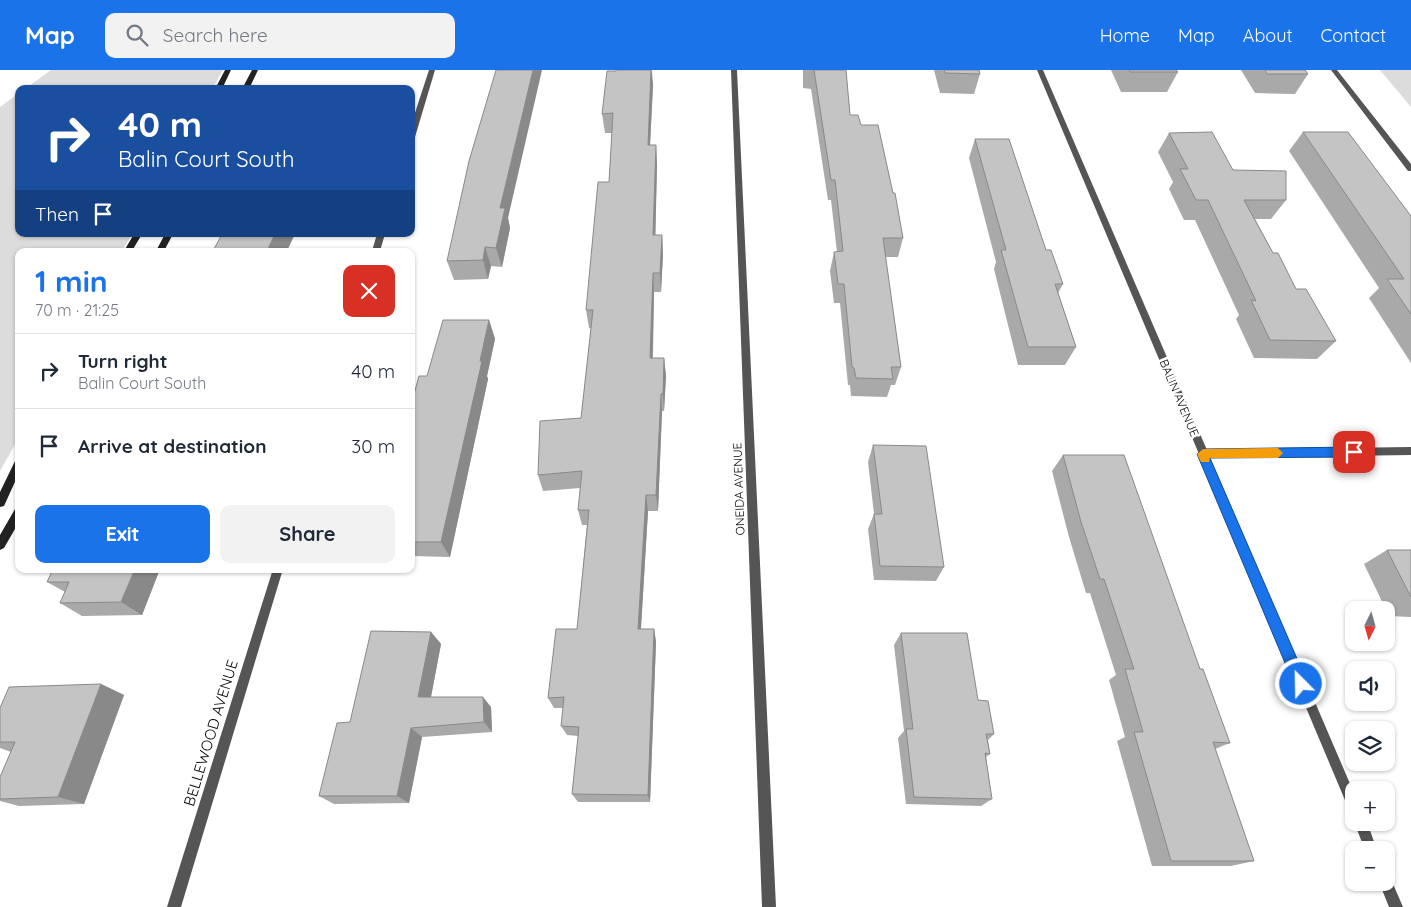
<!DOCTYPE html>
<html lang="en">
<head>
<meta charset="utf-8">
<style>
  :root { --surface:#fff; --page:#f2f2f3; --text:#1f2937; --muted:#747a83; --line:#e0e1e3; --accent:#1a73e8 }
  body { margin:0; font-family:Quicksand,sans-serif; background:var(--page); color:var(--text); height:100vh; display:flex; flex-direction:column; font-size:19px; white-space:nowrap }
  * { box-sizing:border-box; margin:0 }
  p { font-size:16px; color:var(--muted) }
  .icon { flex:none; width:28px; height:28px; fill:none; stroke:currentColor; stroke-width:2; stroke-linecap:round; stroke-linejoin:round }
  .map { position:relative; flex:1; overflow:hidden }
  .details { position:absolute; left:15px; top:178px; width:400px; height:325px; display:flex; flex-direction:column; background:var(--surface); border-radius:10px; box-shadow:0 1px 4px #0004 }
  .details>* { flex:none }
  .hud { position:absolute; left:15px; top:15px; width:400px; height:152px; border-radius:10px; box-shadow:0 1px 4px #0004; background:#1a4fa0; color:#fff; overflow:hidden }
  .needle { width:32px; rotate:185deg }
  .fabs { position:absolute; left:1345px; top:531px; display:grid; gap:10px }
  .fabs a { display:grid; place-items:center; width:50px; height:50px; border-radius:10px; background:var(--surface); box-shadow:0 1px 4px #0004; font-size:25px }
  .pin { position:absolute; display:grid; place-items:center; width:42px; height:42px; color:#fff; margin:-21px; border-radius:10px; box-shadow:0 2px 8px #0006 }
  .me { position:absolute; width:55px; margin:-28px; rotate:337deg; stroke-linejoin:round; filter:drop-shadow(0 0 4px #0008) }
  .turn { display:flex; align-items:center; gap:18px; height:105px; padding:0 20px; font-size:22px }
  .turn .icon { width:65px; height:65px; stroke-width:2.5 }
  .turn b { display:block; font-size:35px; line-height:42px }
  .then { display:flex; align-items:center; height:48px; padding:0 20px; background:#0003; gap:10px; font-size:19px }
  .round { display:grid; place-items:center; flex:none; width:52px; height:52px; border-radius:10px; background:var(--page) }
  .overview { display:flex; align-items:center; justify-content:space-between; height:85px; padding:0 20px }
  h1 { font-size:30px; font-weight:800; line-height:38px; color:var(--accent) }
  .action { display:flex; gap:10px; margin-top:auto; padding:10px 20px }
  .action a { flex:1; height:58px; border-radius:10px; background:var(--accent); color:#fff; font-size:20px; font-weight:800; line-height:58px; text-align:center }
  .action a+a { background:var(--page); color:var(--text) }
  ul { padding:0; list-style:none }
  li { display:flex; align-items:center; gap:15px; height:75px; padding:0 20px; border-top:1px solid var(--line) }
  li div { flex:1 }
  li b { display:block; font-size:19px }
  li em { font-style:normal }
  header { display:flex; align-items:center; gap:30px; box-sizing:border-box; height:70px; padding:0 25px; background:var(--accent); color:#fff }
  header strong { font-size:24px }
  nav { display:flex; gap:28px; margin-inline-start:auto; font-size:18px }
  .search { width:350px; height:45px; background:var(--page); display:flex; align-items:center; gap:12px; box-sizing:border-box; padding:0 18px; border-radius:10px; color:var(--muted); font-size:19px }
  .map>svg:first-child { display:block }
  .green { fill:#dcdcdc }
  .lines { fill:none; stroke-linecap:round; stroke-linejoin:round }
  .street { fill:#555; fill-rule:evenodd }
  .secondary { fill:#222; fill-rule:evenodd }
  .wall { fill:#a9a9a9 }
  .shaded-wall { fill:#898989 }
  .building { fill:#c4c4c4; stroke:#898989 }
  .route { fill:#1a73e8; stroke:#114b97 }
  .slow { fill:#f59e0b }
  .labels { text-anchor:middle; stroke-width:5; stroke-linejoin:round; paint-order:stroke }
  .street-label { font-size:12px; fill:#000; stroke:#fff }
  .near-street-label { font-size:15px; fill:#000; stroke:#fff }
</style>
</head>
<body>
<header>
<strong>Map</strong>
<div class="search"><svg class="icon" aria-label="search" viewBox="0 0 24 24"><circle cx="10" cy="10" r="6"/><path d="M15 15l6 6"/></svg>Search here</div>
<nav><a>Home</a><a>Map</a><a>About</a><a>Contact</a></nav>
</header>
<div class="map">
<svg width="1411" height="837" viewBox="0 0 1411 837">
  <rect width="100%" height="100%" fill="#fff"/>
  <!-- green -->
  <path class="green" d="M51 0H223L212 19H25Z
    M1380 0H1411V37Z
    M19 23V164H132L122 181H19V367L0 401V37Z"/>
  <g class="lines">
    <!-- street -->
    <path class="street" d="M429 0H435L415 67 411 69V55Z
      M731 0H737L776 837H762Z
      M1037 0H1043L1207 380 1411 377V385L1210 388 1354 723V744L1350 742Z
      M1331 0H1337L1411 94V101H1408Z
      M377 164H385L380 181H372Z
      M273 499H283L181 837H167Z
      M1354 752H1367L1377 780H1365Z
      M1386 806 1390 807 1403 837H1389L1379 812H1386Z"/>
    <!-- secondary -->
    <path class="secondary" d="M225 0H231L222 19H215Z
      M252 0H258L249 19H242Z
      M134 164H142L132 181H124Z
      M165 164H173L164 181H156Z
      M19 388V403L4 436 0 437V422L16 389Z
      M19 438V452L4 478 0 480V465L15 439Z"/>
  </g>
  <!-- wall -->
  <path class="wall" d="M652 0 653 15 650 75H656L657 95 655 165H662L663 184 661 222H654L653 288H664L666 306 664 341H662L658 441H648L641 559H654L656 572 650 732H578L572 724 578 666 567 665 561 656 563 638H554L548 628 577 559 587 455H582L578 440 580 418 543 421 538 405 581 348 591 258H589L586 240 609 112 612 63H605L602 44Z
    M803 0H846L850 45 861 55 903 168 898 187H885L901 297 895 315H891L887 327 851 326 850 315H848L840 233H834L830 201 834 182H837L831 130H828L811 19 803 18Z
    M934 0H979L980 4 974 24 940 23Z
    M1111 0H1176L1178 2 1167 22H1121Z
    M1241 0H1305L1308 4 1295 24 1255 23Z
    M1303 62 1411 146V293L1369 228 1379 218 1289 81Z
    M1169 63 1286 130 1271 149H1255L1273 183 1296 219 1336 271 1317 289 1254 288 1236 249 1239 245 1195 150H1184L1169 119 1173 112 1158 82Z
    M975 69 1046 180 1063 214 1058 223 1076 277 1065 295H1018L994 199 996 192 969 88Z
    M508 148 510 158 502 197 491 196 488 209 454 210 447 191Z
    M489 250 495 269 487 306 488 309 450 487 411 486V335L427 306Z
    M873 375 944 497 936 511 874 510 868 459 874 444 868 392Z
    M1063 385 1200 599 1230 673 1215 679 1254 791 1231 796H1152L1117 671 1125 667 1109 610 1116 605 1090 523H1086L1069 467 1052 401Z
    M1387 480H1411V547L1389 546 1364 494Z
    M160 499 142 545 82 546 60 533 65 522 47 512Z
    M431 562 441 574 431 627 491 637 492 662 422 667 409 733 334 734 319 726 350 652Z
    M901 563 978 630 994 664 988 670 990 684 986 687 992 729 981 736 906 734 898 668 904 661 894 575Z
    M101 614 124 625 84 734 19 736 0 731V707L11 682 0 678V638Z"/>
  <!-- shaded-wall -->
  <path class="shaded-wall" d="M533 0H542L508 148 510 158 502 197 496 178 500 138Z
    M651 0 653 15 649 95 648 75Z
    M656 75 657 95 655 184 653 165Z
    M275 164H295L287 181H267Z
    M662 165 663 184 661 222 660 203Z
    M485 177 491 196 488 209 483 190Z
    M653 203 654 222 652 306 650 288Z
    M489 250 495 269 487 306 488 309 450 487 441 472Z
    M664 288 666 306 664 341 663 324Z
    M661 324 662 341 658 441 656 425Z
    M646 425 648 441 640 572 638 559Z
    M135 499H160L142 545 121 532Z
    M654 559 656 572 650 732 648 725Z
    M431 562 441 574 429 637 418 627Z
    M101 614 124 625 84 734 58 727Z
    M483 627 491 637 492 662 484 652Z
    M411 658 422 667 409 733 397 726Z"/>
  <!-- building -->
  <path class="building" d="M496 0H533L500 138H505L496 178 485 177 483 190 447 191 469 91Z
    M616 0H651L648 75H656L653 165H662L660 203H653L650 288H664L663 324H661L656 425H646L638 559H654L648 725 572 724 579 657 561 656 564 627 548 628 556 559H577L589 440H578L582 401 538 405 540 351 581 348 593 240H586L598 112H609L613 43 602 44 607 1H616Z
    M814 0H846L850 45H858L861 55H878L893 123H895L903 168H883L901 297H891L893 309 856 308 854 298 852 297 844 214H838L834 182 843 181 835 110H831Z
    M944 0H979L980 4 945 3Z
    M1129 0H1176L1178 2H1130Z
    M1265 0H1305L1308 4H1267Z
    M1212 62 1233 100 1286 101V130H1244L1273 183H1278L1296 219H1306L1336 271 1270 270 1251 230 1256 231 1208 130H1196L1180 99H1188L1169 63Z
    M1303 62H1348L1411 146V244L1387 209H1404Z
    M975 69H1009L1046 180H1051L1063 214H1055L1076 277H1028L1001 180H1006Z
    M222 164H275L267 181H213Z
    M443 250H489L480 291H482L441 472H411V358L414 350 411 349V335L419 306H427Z
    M873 375 926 376 944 497 880 496 874 444H882Z
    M1063 385H1124L1200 599H1203L1230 673 1213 672 1254 791H1171L1134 662H1143L1125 599H1134L1104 509H1100L1081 452Z
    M1387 480H1411V527Z
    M53 499H135L121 532 60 533 69 512H47Z
    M371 561 431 562 418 627H483L484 652 411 658 397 726H319L337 653 350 652Z
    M901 563H967L978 630 988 631 994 664H986L990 684 985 683 992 729 914 727 906 659H913Z
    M101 614 58 727 0 729V707L15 672H0V638L9 617Z"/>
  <!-- route -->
  <path class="route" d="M1354 377 1360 382 1354 387 1210 388 1308 614 1306 619 1301 621 1296 619 1197 384 1203 379Z"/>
  <!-- slow -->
  <path class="slow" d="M1278 378 1283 383 1278 388H1210L1209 392H1201L1197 384 1203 379Z"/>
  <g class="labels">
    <!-- street labels -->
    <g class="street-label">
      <text transform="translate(1179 328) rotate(67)" y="4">BALIN AVENUE</text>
      <text transform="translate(739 419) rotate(-92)" y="4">ONEIDA AVENUE</text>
    </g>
    <!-- near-street labels -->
    <g class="near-street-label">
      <text transform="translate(211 663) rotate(-73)" y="5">BELLEWOOD AVENUE</text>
    </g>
  </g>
</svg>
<div class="fabs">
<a><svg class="needle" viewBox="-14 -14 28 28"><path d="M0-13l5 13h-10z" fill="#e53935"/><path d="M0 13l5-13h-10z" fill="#747a83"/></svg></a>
<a><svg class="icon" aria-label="sound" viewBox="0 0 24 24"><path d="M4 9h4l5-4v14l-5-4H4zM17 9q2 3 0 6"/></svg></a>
<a><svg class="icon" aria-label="layers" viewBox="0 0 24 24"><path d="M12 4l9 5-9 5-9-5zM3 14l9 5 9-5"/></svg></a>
<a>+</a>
<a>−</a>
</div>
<div class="pin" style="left:1354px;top:382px;background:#d93025"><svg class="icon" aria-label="arrive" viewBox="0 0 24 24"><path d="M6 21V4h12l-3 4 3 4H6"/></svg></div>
<svg class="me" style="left:1301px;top:614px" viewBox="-20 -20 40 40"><circle r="17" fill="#1a73e8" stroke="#fff" stroke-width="3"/><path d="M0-11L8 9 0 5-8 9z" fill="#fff"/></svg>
<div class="hud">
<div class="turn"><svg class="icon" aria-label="right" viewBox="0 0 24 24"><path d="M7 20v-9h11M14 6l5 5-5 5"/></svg><div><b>40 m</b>Balin Court South</div></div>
<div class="then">Then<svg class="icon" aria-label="arrive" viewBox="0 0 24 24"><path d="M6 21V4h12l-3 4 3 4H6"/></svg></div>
</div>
<section class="details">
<div class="overview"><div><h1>1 min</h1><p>70 m · 21:25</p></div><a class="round" style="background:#d93025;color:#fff"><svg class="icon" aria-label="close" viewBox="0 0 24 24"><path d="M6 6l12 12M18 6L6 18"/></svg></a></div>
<ul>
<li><svg class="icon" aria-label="right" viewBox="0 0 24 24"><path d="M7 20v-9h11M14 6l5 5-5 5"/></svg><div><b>Turn right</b><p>Balin Court South</p></div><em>40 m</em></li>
<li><svg class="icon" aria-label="arrive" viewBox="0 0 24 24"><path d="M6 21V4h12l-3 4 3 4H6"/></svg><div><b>Arrive at destination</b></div><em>30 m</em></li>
</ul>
<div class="action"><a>Exit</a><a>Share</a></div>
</section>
</div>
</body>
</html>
